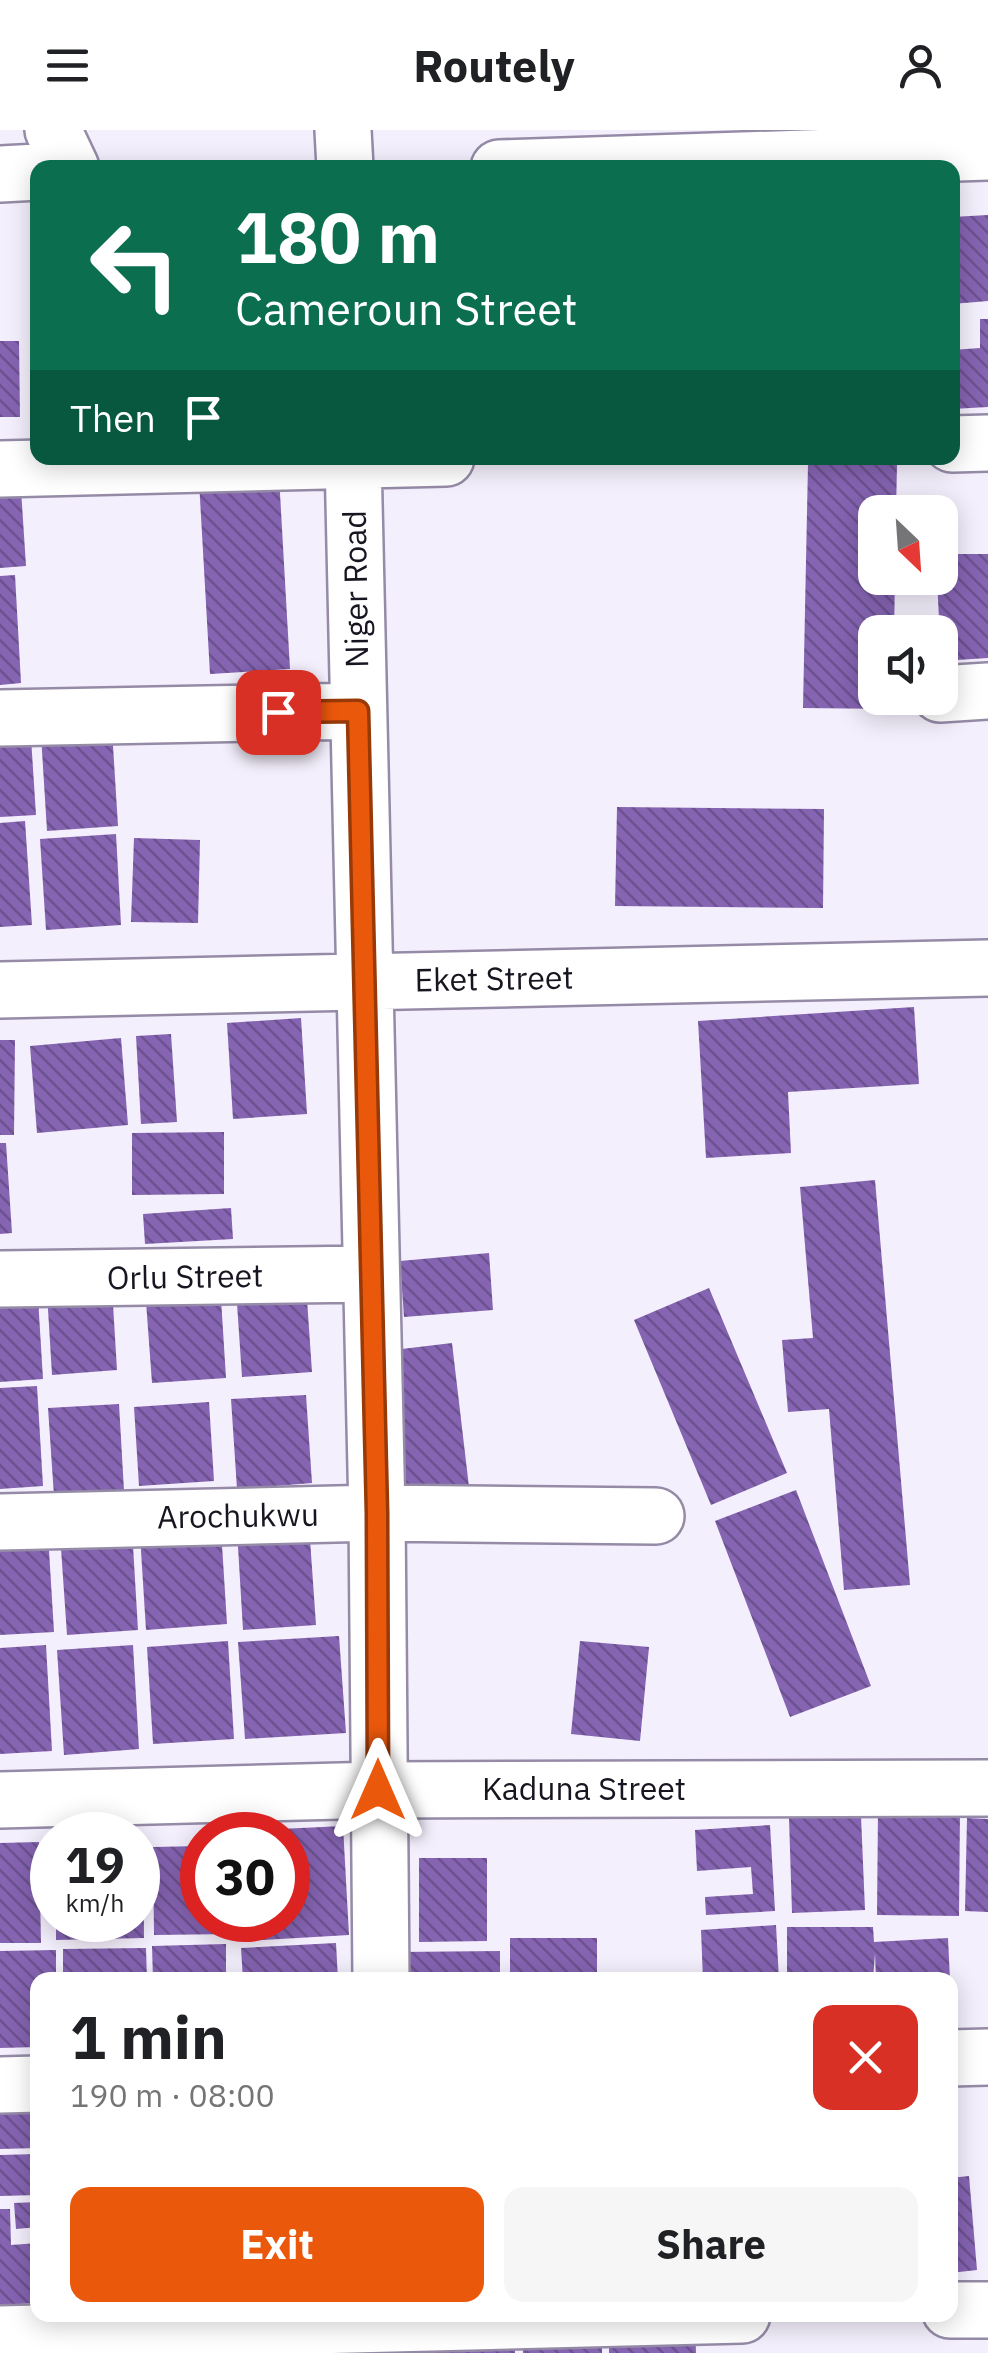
<!DOCTYPE html>
<html lang="en">
<head>
<meta charset="utf-8">
<style>
  :root { --surface:#fff; --page:#f6f6f6; --text:#202124; --muted:#757577; --accent:#ea580c }
  body { margin:0; font-family:"IBM Plex Sans",sans-serif; background:var(--page); color:var(--text); height:100vh; display:flex; flex-direction:column; font-size:38px; white-space:nowrap }
  * { box-sizing:border-box; margin:0 }
  p { font-size:32px; color:var(--muted) }
  .icon { flex:none; width:55px; height:55px; fill:none; stroke:currentColor; stroke-width:2; stroke-linecap:round; stroke-linejoin:round }
  .map { position:relative; flex:1; overflow:hidden }
  .side { position:absolute; left:30px; top:1842px; width:928px; height:350px; display:flex; flex-direction:column; background:var(--surface); border-radius:20px; box-shadow:0 5px 25px #0003 }
  .side>* { flex:none }
  .hud { position:absolute; left:30px; top:30px; width:930px; height:305px; border-radius:20px; box-shadow:0 5px 25px #0003; background:#0b6e4f; color:#fff; overflow:hidden }
  .needle { width:65px; rotate:155deg }
  .tools { position:absolute; left:858px; top:365px; display:grid; gap:20px }
  .tools a { display:grid; place-items:center; width:100px; height:100px; border-radius:20px; background:var(--surface); box-shadow:0 5px 25px #0003; font-size:50px }
  .speed { position:absolute; left:30px; top:1682px; display:flex; gap:20px; font-size:50px; font-weight:700; text-align:center }
  .speed>* { display:grid; place-content:center; width:130px; height:130px; border-radius:50%; background:var(--surface); box-shadow:0 5px 25px #0003; line-height:1 }
  .speed small { font-size:25px; font-weight:400 }
  .speed .limit { border:15px solid #d22; background:#fff; color:#111 }
  .pin { position:absolute; display:grid; place-items:center; width:85px; height:85px; color:#fff; margin:-42px; border-radius:20px; box-shadow:0 5px 15px #0006 }
  .me { position:absolute; width:110px; margin:-55px; rotate:0deg; stroke-linejoin:round; filter:drop-shadow(0 0 8px #0008) }
  .turn { display:flex; align-items:center; gap:35px; height:210px; padding:0 40px; font-size:45px }
  .turn .icon { width:130px; height:130px; stroke-width:2.5 }
  .turn b { display:block; font-size:70px; line-height:85px }
  .then { display:flex; align-items:center; height:95px; padding:0 40px; background:#0003; gap:20px; font-size:38px }
  .round { display:grid; place-items:center; flex:none; width:105px; height:105px; border-radius:20px; background:var(--page) }
  .headline { display:flex; align-items:center; justify-content:space-between; height:170px; padding:0 40px }
  h1 { font-size:60px; font-weight:700; line-height:75px }
  .action { display:flex; gap:20px; margin-top:auto; padding:20px 40px }
  .action a { flex:1; height:115px; border-radius:20px; background:var(--accent); color:#fff; font-size:40px; font-weight:700; line-height:115px; text-align:center }
  .action a+a { background:var(--page); color:var(--text) }
  header { display:flex; justify-content:space-between; align-items:center; height:130px; padding:0 40px; background:var(--surface); font-size:45px; font-weight:700 }
  .map>svg:first-child { display:block }
  .building { fill:url(#building-back-hatch) }
  .lines { fill:none; stroke-linecap:round; stroke-linejoin:round }
  .minor-casing { stroke:#958ba7; stroke-width:60 }
  .minor { stroke:#fff; stroke-width:55 }
  .route-casing { stroke:#983908; stroke-width:25 }
  .route { stroke:#ea580c; stroke-width:18 }
  .labels { text-anchor:middle; stroke-width:8; stroke-linejoin:round; paint-order:stroke }
  .street-label { font-size:32px; fill:#191520; stroke:#fff }
</style>
</head>
<body>
<header><svg class="icon" aria-label="menu" viewBox="0 0 24 24"><path d="M4 6h16M4 12h16M4 18h16"/></svg>Routely<svg class="icon" aria-label="person" viewBox="0 0 24 24"><circle cx="12" cy="8" r="4"/><path d="M4 21q1-7 8-7t8 7"/></svg></header>
<div class="map">
<svg width="988" height="2223" viewBox="0 0 988 2223">
  <defs>
    <pattern id="building-back-hatch" width="6" height="6" patternUnits="userSpaceOnUse" patternTransform="scale(2.5)"><rect width="6" height="6" fill="#8564b2"/><path d="M-1 5l2 2M0 0l6 6M5-1l2 2" fill="none" stroke="#6c5190"/></pattern>
  </defs>
  <rect width="100%" height="100%" fill="#f4effc"/>
  <!-- building -->
  <path class="building" d="M988 85V171L952 174V87Z
    M980 189H988V277L952 279V220L980 218Z
    M0 211H19L20 287H0Z
    M808 334 897 335 896 382H875V448H895L894 502H875V568H893L892 579 803 578Z
    M20 344 26 436 0 438V345Z
    M279 346 290 539 210 544 199 351Z
    M940 424H988V528L941 531 937 448H940Z
    M15 445 21 553 0 555V446Z
    M112 600 118 696 47 701 41 605Z
    M31 608 36 685 0 687V610Z
    M617 677 824 679 823 778 615 776Z
    M25 691 32 795 0 797V693Z
    M116 704 121 795 46 800 40 709Z
    M134 708 200 710 198 793 131 792Z
    M914 877 919 954 788 962 791 1023 706 1028 698 891Z
    M301 888 307 984 233 989 227 893Z
    M171 904 177 992 141 994 136 906Z
    M121 908 128 995 37 1003 30 916Z
    M0 910H15L14 1005H0Z
    M224 1002V1064L132 1065V1003Z
    M0 1013H6L12 1103 0 1104Z
    M875 1050 910 1455 844 1460 829 1279 788 1282 782 1210 813 1208 800 1057Z
    M231 1078 233 1109 145 1114 143 1084Z
    M489 1123 493 1180 404 1187 400 1131Z
    M37 1152 43 1249 0 1252V1154Z
    M220 1153 226 1248 152 1253 145 1158Z
    M306 1155 312 1242 242 1247 236 1159Z
    M112 1158 117 1240 52 1245 47 1163Z
    M709 1158 787 1343 711 1375 634 1190Z
    M452 1213 469 1357 403 1366 385 1221Z
    M37 1256 43 1356 0 1359V1258Z
    M306 1265 312 1353 237 1359 231 1269Z
    M209 1272 214 1351 139 1356 134 1277Z
    M119 1274 124 1361 54 1366 48 1278Z
    M796 1360 871 1556 790 1587 715 1391Z
    M309 1395 316 1495 243 1500 237 1400Z
    M132 1399 138 1500 67 1505 60 1404Z
    M221 1399 227 1494 146 1500 140 1405Z
    M48 1404 54 1502 0 1505V1408Z
    M339 1506 346 1603 245 1609 238 1512Z
    M228 1511 234 1609 153 1614 147 1517Z
    M580 1511 649 1517 640 1611 571 1604Z
    M46 1515 52 1621 0 1624V1518Z
    M133 1515 139 1619 64 1625 57 1520Z
    M878 1680H960L959 1786 877 1785Z
    M861 1686 865 1780 792 1783 789 1688Z
    M967 1688 988 1689V1782L965 1781Z
    M770 1695 775 1781 706 1785 705 1767 753 1764 751 1737 697 1741 695 1700Z
    M343 1696 349 1805 245 1811 244 1790H288V1705H239V1701Z
    M39 1712 41 1813H0V1713Z
    M202 1716V1790H234V1804L154 1805 153 1717Z
    M138 1718H143L144 1808 56 1810V1790H138Z
    M419 1728H487V1811L419 1812Z
    M776 1795 779 1850H703L701 1800Z
    M787 1797H873L874 1812 948 1808 950 1850H876L875 1823 873 1850H787Z
    M510 1808H597V1850H510Z
    M336 1813 338 1850H243L241 1818Z
    M226 1814V1850H153L152 1816Z
    M146 1818 147 1850H63V1819Z
    M56 1820V1850H38V1917L0 1918V1821Z
    M500 1821V1850H397V1822Z
    M38 1969V2018L0 2019V1970Z
    M38 2024V2065L0 2066V2025Z
    M969 2046 977 2140 950 2143V2048Z
    M38 2072V2097L16 2099 14 2073Z
    M0 2079H10L11 2115 38 2113V2173L0 2175Z
    M695 2195 696 2223H609V2196Z
    M602 2204V2223H523L522 2206Z
    M515 2213V2223H431V2215Z"/>
  <g class="lines">
    <defs>
      <path id="minor" d="M53 0 71 38
        M343 0 345 38
        M499 38 988 22
        M0 44 38 42
        M952 314 988 313
        M353 328 377 1383 381 1850
        M0 339 446 328
        M940 564 988 561
        M0 588 358 581
        M0 860 988 838
        M0 1149 370 1144
        M0 1392 377 1383 656 1386
        M0 1670 378 1660 988 1658
        M950 1928 988 1927
        M0 1955 38 1954
        M950 2180H988
        M0 2204 742 2185"/>
    </defs>
    <!-- minor casing -->
    <use href="#minor" class="minor-casing"/>
    <!-- minor -->
    <use href="#minor" class="minor"/>
  </g>
  <g class="lines">
    <defs>
      <path id="route" d="M278 582 358 581 377 1383 378 1660"/>
    </defs>
    <!-- route casing -->
    <use href="#route" class="route-casing"/>
    <!-- route -->
    <use href="#route" class="route"/>
  </g>
  <g class="labels">
    <!-- street labels -->
    <g class="street-label">
      <text transform="translate(356 459) rotate(-91)" y="11">Niger Road</text>
      <text transform="translate(494 849) rotate(-1)" y="11">Eket Street</text>
      <text transform="translate(185 1147) rotate(-1)" y="11">Orlu Street</text>
      <text transform="translate(238 1386) rotate(-1)" y="11">Arochukwu</text>
      <text x="584" y="1670">Kaduna Street</text>
    </g>
  </g>
</svg>
<div class="tools">
<a><svg class="needle" viewBox="-14 -14 28 28"><path d="M0-13l5 13h-10z" fill="#e53935"/><path d="M0 13l5-13h-10z" fill="#757577"/></svg></a>
<a><svg class="icon" aria-label="sound" viewBox="0 0 24 24"><path d="M4 9h4l5-4v14l-5-4H4zM17 9q2 3 0 6"/></svg></a>
</div>
<div class="speed"><div>19<small>km/h</small></div><div class="limit">30</div></div>
<div class="pin" style="left:278px;top:582px;background:#d93025"><svg class="icon" aria-label="arrive" viewBox="0 0 24 24"><path d="M6 21V4h12l-3 4 3 4H6"/></svg></div>
<svg class="me" style="left:378px;top:1660px" viewBox="-20 -20 40 40"><path d="M0-17L14 15 0 8-14 15z" fill="#ea580c" stroke="#fff" stroke-width="4"/></svg>
<div class="hud">
<div class="turn"><svg class="icon" aria-label="left" viewBox="0 0 24 24"><path d="M17 20v-9H6M10 6l-5 5 5 5"/></svg><div><b>180 m</b>Cameroun Street</div></div>
<div class="then">Then<svg class="icon" aria-label="arrive" viewBox="0 0 24 24"><path d="M6 21V4h12l-3 4 3 4H6"/></svg></div>
</div>
<section class="side">
<div class="headline"><div><h1>1 min</h1><p>190 m · 08:00</p></div><a class="round" style="background:#d93025;color:#fff"><svg class="icon" aria-label="close" viewBox="0 0 24 24"><path d="M6 6l12 12M18 6L6 18"/></svg></a></div>
<div class="action"><a>Exit</a><a>Share</a></div>
</section>
</div>
</body>
</html>
